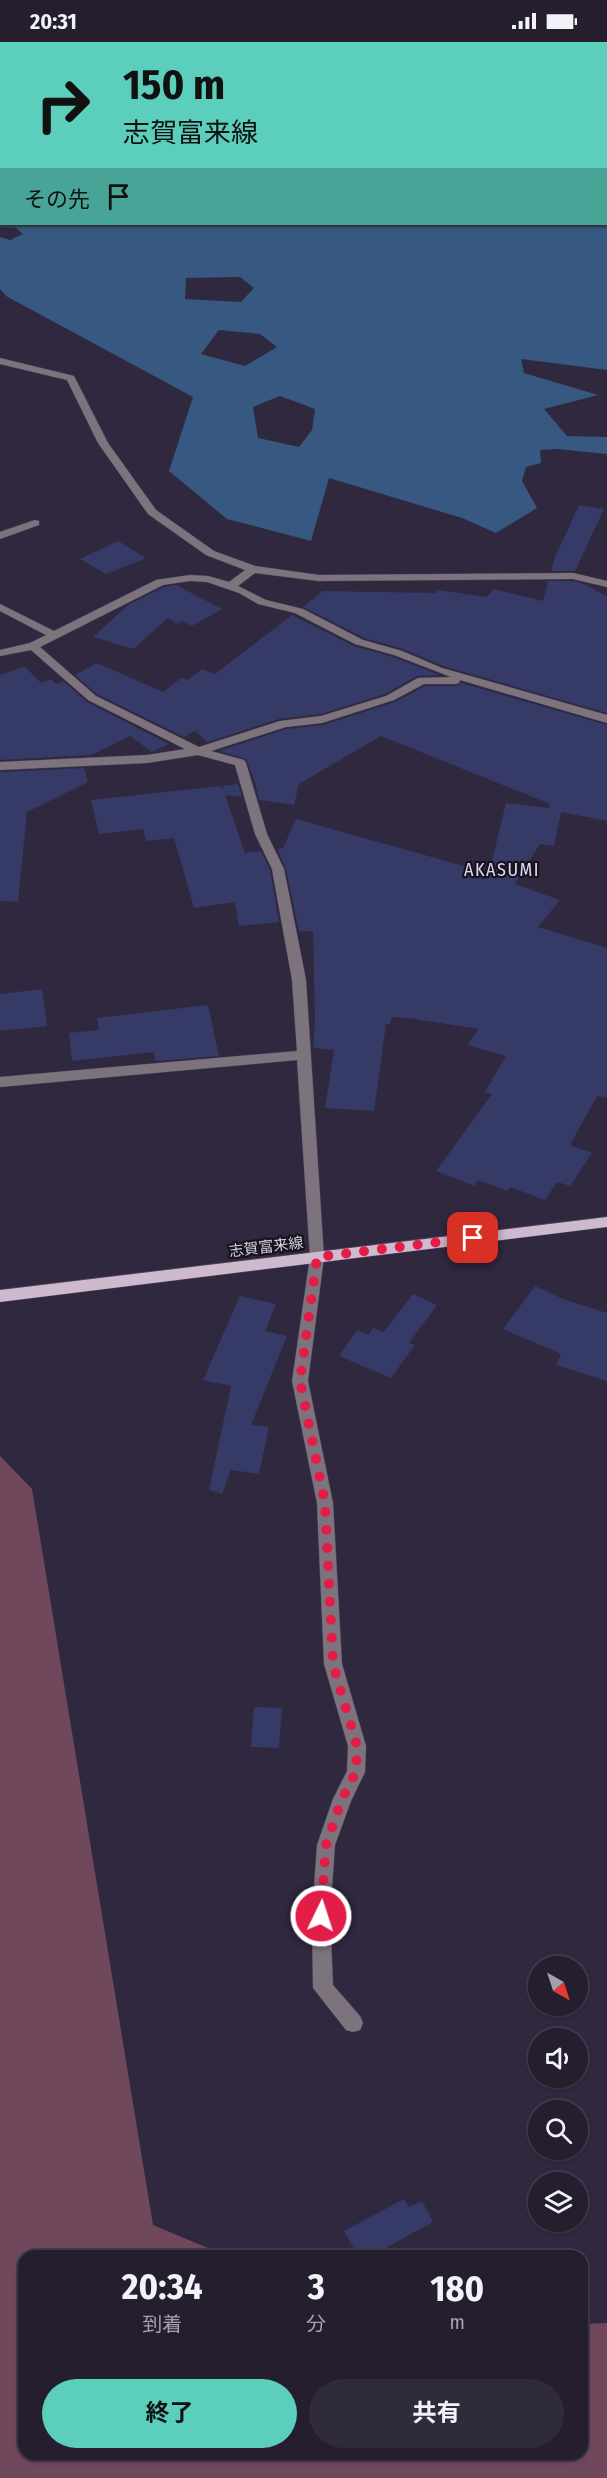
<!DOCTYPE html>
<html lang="ja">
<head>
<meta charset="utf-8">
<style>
  :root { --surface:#241e2f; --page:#302b3b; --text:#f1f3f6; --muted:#a3a2aa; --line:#413c4b; --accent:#5bcebc }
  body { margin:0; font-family:"Fira Sans Condensed","Noto Sans JP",sans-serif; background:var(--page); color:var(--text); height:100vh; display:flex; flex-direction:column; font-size:22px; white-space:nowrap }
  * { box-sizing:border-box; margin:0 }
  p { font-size:20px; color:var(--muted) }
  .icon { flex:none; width:33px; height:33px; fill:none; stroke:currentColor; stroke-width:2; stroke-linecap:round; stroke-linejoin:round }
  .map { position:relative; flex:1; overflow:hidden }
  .side { position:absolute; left:18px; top:2208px; width:570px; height:210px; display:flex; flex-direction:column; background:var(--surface); border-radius:18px; box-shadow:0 2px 4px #0004,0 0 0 2px var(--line) }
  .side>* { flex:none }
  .top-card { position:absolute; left:0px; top:0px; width:608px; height:183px; box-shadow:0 2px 4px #0004,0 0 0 2px var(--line); background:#5bcebc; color:#111; overflow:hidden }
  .needle { width:39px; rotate:141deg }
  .buttons { position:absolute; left:528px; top:1914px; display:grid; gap:12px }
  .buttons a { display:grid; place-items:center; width:60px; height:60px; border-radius:50%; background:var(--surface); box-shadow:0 2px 4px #0004,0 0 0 2px var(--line); font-size:30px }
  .pin { position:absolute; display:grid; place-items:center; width:51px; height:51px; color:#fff; margin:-26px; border-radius:12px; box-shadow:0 3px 9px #0006 }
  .me { position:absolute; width:66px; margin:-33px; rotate:4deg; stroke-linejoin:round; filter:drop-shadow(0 0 4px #0008) }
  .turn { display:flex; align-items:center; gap:21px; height:126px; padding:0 24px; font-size:27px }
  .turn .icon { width:78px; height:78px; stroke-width:2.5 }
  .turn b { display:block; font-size:42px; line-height:51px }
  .then { display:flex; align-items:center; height:57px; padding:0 24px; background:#0003; gap:12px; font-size:22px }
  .eta { display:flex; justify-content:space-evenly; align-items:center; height:102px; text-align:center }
  .eta b { font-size:36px; font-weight:700; line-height:42px }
  .button { display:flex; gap:12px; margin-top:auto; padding:12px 24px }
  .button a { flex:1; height:69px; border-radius:36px; background:var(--accent); color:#111; font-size:24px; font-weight:700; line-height:69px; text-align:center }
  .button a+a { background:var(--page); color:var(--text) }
  .status { display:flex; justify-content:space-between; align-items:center; height:42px; padding:0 30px; background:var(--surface); direction:ltr }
  .status svg { height:16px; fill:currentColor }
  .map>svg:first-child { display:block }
  .green { fill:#6f485b }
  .water { fill:#365881; fill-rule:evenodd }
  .building { fill:#353a67 }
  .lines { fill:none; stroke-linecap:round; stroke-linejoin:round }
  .minor-casing { stroke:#4b4359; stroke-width:1 }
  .major-casing { stroke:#4b4359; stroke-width:1 }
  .minor { fill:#7d737d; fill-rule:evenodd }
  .major { fill:#cebace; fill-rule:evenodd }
  .route { stroke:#e11d48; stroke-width:10; stroke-dasharray:0 18 }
  .labels { text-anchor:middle; stroke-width:4.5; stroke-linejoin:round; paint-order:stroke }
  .street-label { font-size:15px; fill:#d6d1e0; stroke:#17131d }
  .quarter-label { font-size:18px; letter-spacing:1.5px; fill:#e0d6f4; stroke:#17131d }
</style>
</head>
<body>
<div class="status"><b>20:31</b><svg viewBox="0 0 49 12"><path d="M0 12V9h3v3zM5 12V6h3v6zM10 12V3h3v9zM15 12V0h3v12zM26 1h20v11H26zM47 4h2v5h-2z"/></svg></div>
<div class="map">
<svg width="607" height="2436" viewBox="0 0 607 2436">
  <rect width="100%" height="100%" fill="#30283f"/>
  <!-- green -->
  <path class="green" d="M0 1414 32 1447 153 2183 227 2214H24V2412H582V2282L607 2281V2436H0Z"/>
  <!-- water -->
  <path class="water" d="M0 0H607V328L521 317 524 331 598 353 544 367 567 394 607 395V412L557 407 540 408 541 421 526 425 522 439 537 466 496 491 462 476 329 436 311 499 227 477 169 429 193 355 6 254 0 247V195L10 198 23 192 16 186 0 185ZM2 2H606V182H2ZM240 235 254 246 241 260 185 257 186 236ZM219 288 260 292 277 305 245 324 201 312ZM280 354 315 367 312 388 299 405 258 396 253 365Z"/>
  <!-- building -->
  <path class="building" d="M579 463 604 467 575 529H551L555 515Z
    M118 499 146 516 106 532 80 517Z
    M548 539H573L587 543 607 555V671L443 624 403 607 364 596 303 565 323 549 436 551 438 548 487 555 494 547 543 559Z
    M176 543 222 567 192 584 182 579 177 582 168 576 133 607 93 595 128 563 164 545Z
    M292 573 354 604 393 615 440 633 417 634 385 652 321 672 279 677 208 700 195 689 184 695 97 652 75 633 97 621 163 650 181 636 188 638 202 627 215 632Z
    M24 624 41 641 51 637 56 642 63 639 87 660 169 702 152 710 130 694 91 713 0 718V633Z
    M461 641 607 683V779L561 770 554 804 540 802 515 842 560 858 538 885 607 906V1056L597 1054 570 1103 592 1111 570 1144 557 1140 545 1158 510 1145 508 1149 478 1138 474 1144 436 1129 492 1052 485 1050 506 1014 468 1003 478 987 409 976 392 975 390 982H386L374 1069 325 1066 334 1008 313 1006 315 979 313 889H299L286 827 277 807 283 806 296 777 489 831 506 761 549 766 550 762 381 694 299 742 294 763 259 758 255 740 246 717 219 709 286 687 323 683 395 660 425 644H455Z
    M84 726 88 740 27 770 18 860 0 859V730Z
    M238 742 242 755 225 753 245 811 261 809 270 828 279 880 239 884 235 860 194 866 174 796 146 799 143 787 99 792 91 758 221 744 223 749V744Z
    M42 947 47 984 0 989V952Z
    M208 963 219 1014 155 1019 154 1010 72 1019 69 991 99 988 97 976Z
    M535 1244 563 1257 607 1271V1339L556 1323 561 1312 503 1287Z
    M413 1252 437 1263 409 1301 415 1303 391 1336 339 1314 357 1288 368 1293 373 1286 384 1290Z
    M240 1254 276 1262 265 1289 287 1294 251 1383 269 1385 259 1432 231 1428 222 1452 209 1448 231 1344 203 1338Z
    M254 1665 282 1666 279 1706 251 1705Z
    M404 2157 409 2165 422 2159 433 2180 371 2214H358L344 2189Z"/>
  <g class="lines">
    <defs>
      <path id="minor" d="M0 316 74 334 108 401 156 468 214 509 255 524 319 533 573 531 607 539V545L573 537 319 539 255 531 238 544 266 558 303 567 363 598 402 609 442 626 607 673V681L460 638 459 641 455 642H424L394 658 322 681 286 685 211 709 244 718 246 721 267 792 284 827 306 938 324 1215 308 1339 333 1461 342 1622 366 1704 365 1730 351 1759 335 1803 330 1873 333 1943 360 1974 363 1981 360 1988 353 1990 346 1988 313 1946 312 1873 317 1803 333 1757 347 1729 348 1704 324 1622 317 1461 292 1339 310 1215 297 1018 0 1045V1035L297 1009 292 938 272 827 255 792 235 723 198 713 147 721 0 728V720L147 713 185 707 88 658 31 608 0 614V608L30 601 46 593 0 569V562L54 589 156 538 190 533 208 534 229 540 245 528 206 513 148 472 98 401 67 338 0 322ZM190 539 207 540 239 551 258 562 295 571 355 602 394 613 451 635 418 636 386 654 321 674 280 679 199 705 96 654 40 605 163 543Z
        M35 478 39 479V483L0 497V490Z"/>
      <path id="major" d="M607 1175V1185L0 1260V1248Z"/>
    </defs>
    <!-- minor casing -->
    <use href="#minor" class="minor-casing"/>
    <!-- major casing -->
    <use href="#major" class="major-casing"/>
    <!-- minor -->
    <use href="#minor" class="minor"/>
    <!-- major -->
    <use href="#major" class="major"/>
  </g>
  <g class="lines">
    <!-- route -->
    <path class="route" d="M321 1874 326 1803 342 1757 356 1730 357 1704 333 1622 325 1461 300 1339 317 1215 473 1196"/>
  </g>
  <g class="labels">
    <!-- street labels -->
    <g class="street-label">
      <text transform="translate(266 1205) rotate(-7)" y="5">志賀富来線</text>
    </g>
    <!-- quarter labels -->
    <g class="quarter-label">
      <text x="502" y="834">AKASUMI</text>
    </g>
  </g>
</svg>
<div class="buttons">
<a><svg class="needle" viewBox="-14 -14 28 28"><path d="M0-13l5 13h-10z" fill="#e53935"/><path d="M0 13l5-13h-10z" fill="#a3a2aa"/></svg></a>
<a><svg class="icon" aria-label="sound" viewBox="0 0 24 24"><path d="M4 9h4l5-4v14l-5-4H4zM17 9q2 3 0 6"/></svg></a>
<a><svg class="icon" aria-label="search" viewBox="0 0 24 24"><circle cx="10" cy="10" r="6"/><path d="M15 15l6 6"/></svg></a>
<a><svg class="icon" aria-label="layers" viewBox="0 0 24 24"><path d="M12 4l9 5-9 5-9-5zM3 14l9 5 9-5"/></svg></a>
</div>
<div class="pin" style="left:473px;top:1196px;background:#d93025"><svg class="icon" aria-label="arrive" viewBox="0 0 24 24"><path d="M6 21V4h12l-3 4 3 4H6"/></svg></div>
<svg class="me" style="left:321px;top:1874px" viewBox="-20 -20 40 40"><circle r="17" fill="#e11d48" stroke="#fff" stroke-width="3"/><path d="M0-11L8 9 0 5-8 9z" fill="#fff"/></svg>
<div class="top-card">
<div class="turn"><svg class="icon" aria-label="right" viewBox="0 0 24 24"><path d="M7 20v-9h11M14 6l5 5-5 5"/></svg><div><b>150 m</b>志賀富来線</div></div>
<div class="then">その先<svg class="icon" aria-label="arrive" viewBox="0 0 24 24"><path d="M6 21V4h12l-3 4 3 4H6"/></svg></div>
</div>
<section class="side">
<div class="eta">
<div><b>20:34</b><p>到着</p></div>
<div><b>3</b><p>分</p></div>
<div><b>180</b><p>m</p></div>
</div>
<div class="button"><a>終了</a><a>共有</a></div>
</section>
</div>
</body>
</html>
